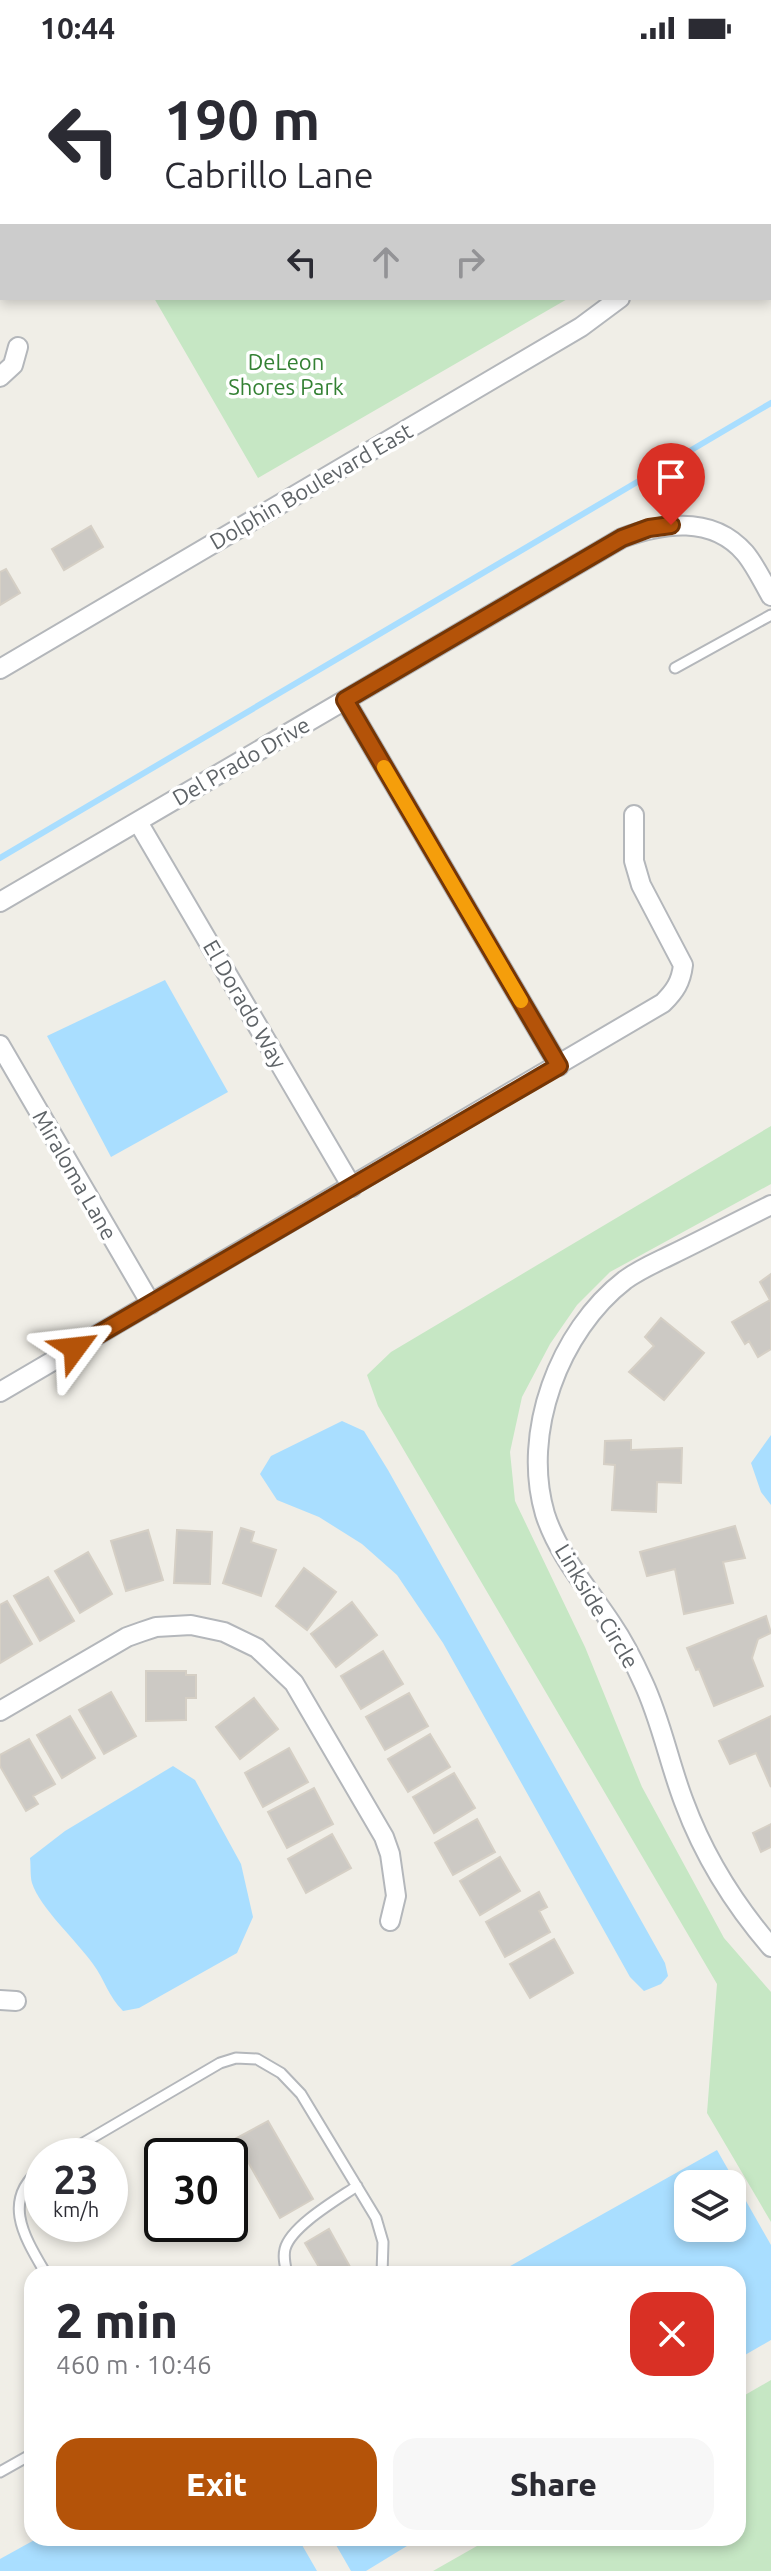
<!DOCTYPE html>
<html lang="en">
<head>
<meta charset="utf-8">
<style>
  :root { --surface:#fff; --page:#f7f7f7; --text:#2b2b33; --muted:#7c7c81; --accent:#b45309 }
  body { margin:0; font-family:Ubuntu,sans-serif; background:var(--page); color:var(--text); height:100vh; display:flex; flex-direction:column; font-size:30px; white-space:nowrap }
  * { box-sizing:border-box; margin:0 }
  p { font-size:26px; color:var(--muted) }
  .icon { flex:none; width:44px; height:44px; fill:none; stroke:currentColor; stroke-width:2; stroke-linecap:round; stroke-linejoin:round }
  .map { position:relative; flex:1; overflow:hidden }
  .details { position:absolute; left:24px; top:2210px; width:722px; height:280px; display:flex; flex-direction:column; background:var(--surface); border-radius:24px; box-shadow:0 4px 12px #0003 }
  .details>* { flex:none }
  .banner { position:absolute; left:0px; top:0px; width:772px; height:244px; box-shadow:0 4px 12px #0003; background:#fff; color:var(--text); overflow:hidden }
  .controls { position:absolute; left:674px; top:2114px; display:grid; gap:16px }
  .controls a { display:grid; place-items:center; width:72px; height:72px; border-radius:16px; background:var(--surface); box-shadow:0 4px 12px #0003; font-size:40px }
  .speed { position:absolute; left:24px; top:2082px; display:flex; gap:16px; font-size:40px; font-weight:700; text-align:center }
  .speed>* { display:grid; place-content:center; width:104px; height:104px; border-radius:50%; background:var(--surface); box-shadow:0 4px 12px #0003; line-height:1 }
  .speed small { font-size:20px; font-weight:400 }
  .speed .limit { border:4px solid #111; border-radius:12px; background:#fff; color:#111 }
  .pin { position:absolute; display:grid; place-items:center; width:68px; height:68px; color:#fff; margin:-82px -34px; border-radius:50% 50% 50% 0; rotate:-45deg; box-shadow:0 0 8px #0007 }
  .pin .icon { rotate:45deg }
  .me { position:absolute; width:88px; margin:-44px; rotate:60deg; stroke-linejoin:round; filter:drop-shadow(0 0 6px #0008) }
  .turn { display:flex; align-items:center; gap:28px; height:168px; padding:0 32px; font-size:36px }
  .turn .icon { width:104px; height:104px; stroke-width:2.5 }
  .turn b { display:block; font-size:56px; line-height:68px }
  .lanes { display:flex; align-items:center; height:76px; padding:0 32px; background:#0003; justify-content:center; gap:40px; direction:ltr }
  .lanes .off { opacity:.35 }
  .round { display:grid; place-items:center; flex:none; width:84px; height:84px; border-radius:24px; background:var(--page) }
  .overview { display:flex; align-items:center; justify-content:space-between; height:136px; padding:0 32px }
  h1 { font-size:48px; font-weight:800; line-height:60px }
  .primary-button { display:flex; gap:16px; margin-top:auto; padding:16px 32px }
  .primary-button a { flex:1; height:92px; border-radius:24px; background:var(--accent); color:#fff; font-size:32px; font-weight:800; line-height:92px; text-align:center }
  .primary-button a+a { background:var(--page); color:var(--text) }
  .status { display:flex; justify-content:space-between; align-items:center; height:56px; padding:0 40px; background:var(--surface); direction:ltr }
  .status svg { height:22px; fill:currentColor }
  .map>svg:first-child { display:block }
  .green { fill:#c6e7c4 }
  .water { fill:#a9deff; fill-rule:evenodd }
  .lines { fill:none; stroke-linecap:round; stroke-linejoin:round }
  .stream { stroke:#a9deff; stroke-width:6 }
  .building { fill:#ccc9c4; stroke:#d5cfc5; stroke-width:2 }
  .service-casing { stroke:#b4b7bb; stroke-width:13 }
  .minor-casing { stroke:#b4b7bb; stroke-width:22 }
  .service { stroke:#fff; stroke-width:9 }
  .minor { stroke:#fff; stroke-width:18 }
  .route-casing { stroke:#753606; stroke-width:20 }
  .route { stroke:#b45309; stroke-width:14 }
  .slow { stroke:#f59e0b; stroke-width:14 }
  .labels { text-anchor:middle; stroke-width:7; stroke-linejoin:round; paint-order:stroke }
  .park-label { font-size:22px; fill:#348134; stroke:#fff }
  .street-label { font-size:22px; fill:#5e6367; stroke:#fff }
</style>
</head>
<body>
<div class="status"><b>10:44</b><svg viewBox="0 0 49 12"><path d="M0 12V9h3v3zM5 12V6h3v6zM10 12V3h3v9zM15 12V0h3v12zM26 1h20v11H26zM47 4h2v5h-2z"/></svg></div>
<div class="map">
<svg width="771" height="2515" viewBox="0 0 771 2515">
  <rect width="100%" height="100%" fill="#f0eee7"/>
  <!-- green -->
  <path class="green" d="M154 242H569L258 422Z
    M771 1070V1128L610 1216 577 1249 550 1288 522 1341 510 1396 515 1445 585 1591 642 1731 724 1882 771 1936V2166L707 2057 717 1928 378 1350 367 1319 391 1296Z
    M771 2324V2515H433L491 2482H738V2343Z"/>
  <!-- water -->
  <path class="water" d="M165 924 228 1036 111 1101 47 980Z
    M342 1365 364 1375 388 1414 665 1907 668 1920 661 1928 644 1935 630 1921 443 1587 397 1519 362 1488 319 1461 277 1444 260 1418 271 1400Z
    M771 1379V1449L761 1436 751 1407Z
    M173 1710 195 1724 241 1808 253 1861 237 1897 139 1952 123 1955C108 1940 105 1924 93 1908 77 1885 40 1852 32 1827 30 1820 31 1810 30 1802L65 1775Z
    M717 2094 771 2189V2284L738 2303V2218H496ZM732 2128V2172H688V2128Z
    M38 2482H298L317 2515H0V2503Z
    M332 2482H420L366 2515H351Z"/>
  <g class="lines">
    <!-- stream -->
    <path class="stream" d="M0 802 771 347"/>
  </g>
  <!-- building -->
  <path class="building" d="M91 470 103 491 64 514 52 493Z
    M6 513 20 537 0 549V516Z
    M771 1218V1293L758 1301 749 1285 745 1288 732 1266 770 1244 760 1226Z
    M661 1262 704 1297 664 1344 629 1316 654 1290 645 1281Z
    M631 1384V1394L682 1392 681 1427 657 1426 656 1456 612 1454 615 1409 604 1408 605 1385Z
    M735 1470 745 1502 723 1506 733 1547 684 1558 675 1513 647 1520 640 1496Z
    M241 1472 254 1476 251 1486 276 1494 261 1540 223 1527Z
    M148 1474 163 1524 126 1535 111 1485Z
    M177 1474 212 1476 210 1528 174 1527Z
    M88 1496 112 1538 80 1557 55 1515Z
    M304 1512 336 1536 307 1574 276 1550Z
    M48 1521 74 1565 40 1585 14 1540Z
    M7 1545 32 1588 0 1607V1549Z
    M352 1546 377 1579 336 1611 311 1578Z
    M766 1560 771 1577 758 1583 752 1602 763 1630 714 1650 699 1613 696 1614 687 1592Z
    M383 1595 403 1628 361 1653 341 1620Z
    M146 1615H186V1619H196V1642H186V1664L146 1665Z
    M111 1636 136 1680 104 1698 79 1654Z
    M409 1637 428 1670 385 1694 366 1661Z
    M254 1642 278 1673 240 1703 216 1671Z
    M70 1660 95 1702 62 1722 37 1679Z
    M771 1660V1731L756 1697 730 1708 719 1685Z
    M430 1678 450 1711 408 1736 388 1703Z
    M29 1683 55 1728 33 1740 38 1748 26 1755 0 1710V1699Z
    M289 1692 308 1726 263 1751 245 1717Z
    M454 1717 475 1752 434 1777 413 1741Z
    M314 1732 333 1768 287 1792 268 1756Z
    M477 1763 495 1796 453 1819 435 1787Z
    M771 1768V1791L761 1796 753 1777Z
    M332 1778 351 1812 306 1837 288 1803Z
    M500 1801 520 1835 480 1859 460 1825Z
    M539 1836 547 1851 539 1855 550 1876 505 1901 486 1866Z
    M554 1883 573 1917 530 1942 510 1908Z
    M268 2065 313 2143 280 2162 235 2083Z
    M329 2173 354 2218H323L305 2187Z"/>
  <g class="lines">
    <defs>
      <path id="service" d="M109 0 110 2
        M140 2 143 0
        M0 87 2 86
        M675 612 771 559
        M61 2100 220 2007 236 2002 257 2003 281 2017 301 2038 376 2162 383 2186 382 2218
        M42 2112C0 2144 25 2182 46 2218
        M287 2218C285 2209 283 2201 285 2193 291 2170 338 2143 357 2130
        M0 2416 32 2398"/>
      <path id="minor" d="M676 0 677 2
        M770 113H771
        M0 321 13 309 18 291
        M0 613 581 271 620 242
        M345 644 559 1010
        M138 766 352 1131
        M0 846 622 482C663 467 712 459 745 497 755 509 763 526 771 540
        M0 989 151 1248
        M771 1149C738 1165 706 1182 673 1198 657 1206 640 1213 625 1224 559 1275 521 1377 545 1458 558 1499 588 1532 611 1567 624 1586 634 1606 643 1626 661 1664 669 1707 684 1746 704 1800 734 1848 771 1891
        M0 1336 663 947C675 935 681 926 683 909L641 829 634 805V759
        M0 1655 127 1581 141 1576 156 1571 191 1569 224 1576 257 1592 294 1627 384 1781 390 1798 396 1840 390 1865
        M0 1944 16 1945"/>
    </defs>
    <!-- service casing -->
    <use href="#service" class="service-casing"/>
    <!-- minor casing -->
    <use href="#minor" class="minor-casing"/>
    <!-- service -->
    <use href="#service" class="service"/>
    <!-- minor -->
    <use href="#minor" class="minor"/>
  </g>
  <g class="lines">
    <defs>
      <path id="route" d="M75 1292 559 1010 345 644 622 482 649 472 671 469"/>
    </defs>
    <!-- route casing -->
    <use href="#route" class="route-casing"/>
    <!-- route -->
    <use href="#route" class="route"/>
    <!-- slow -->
    <path class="slow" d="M384 711 521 945"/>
  </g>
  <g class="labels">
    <!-- park labels -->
    <g class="park-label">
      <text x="286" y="314">DeLeon<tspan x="286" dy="25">Shores Park</tspan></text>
    </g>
    <!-- street labels -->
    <g class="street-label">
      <text transform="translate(311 430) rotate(-30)" y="8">Dolphin Boulevard East</text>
      <text transform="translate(241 705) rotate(-30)" y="8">Del Prado Drive</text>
      <text transform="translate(245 948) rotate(60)" y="8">El Dorado Way</text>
      <text transform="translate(75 1119) rotate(60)" y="8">Miraloma Lane</text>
      <text transform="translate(597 1550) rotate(59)" y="8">Linkside Circle</text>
    </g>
  </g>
</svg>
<div class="controls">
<a><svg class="icon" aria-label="layers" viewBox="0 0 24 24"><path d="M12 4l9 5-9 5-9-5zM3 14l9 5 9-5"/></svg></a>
</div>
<div class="speed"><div>23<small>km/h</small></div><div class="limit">30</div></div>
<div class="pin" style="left:671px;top:469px;background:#d93025"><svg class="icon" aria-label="arrive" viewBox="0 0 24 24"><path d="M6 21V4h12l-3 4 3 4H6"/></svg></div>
<svg class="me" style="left:75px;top:1292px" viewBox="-20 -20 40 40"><path d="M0-17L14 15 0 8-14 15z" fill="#b45309" stroke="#fff" stroke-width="4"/></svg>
<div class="banner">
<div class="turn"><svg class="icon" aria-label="left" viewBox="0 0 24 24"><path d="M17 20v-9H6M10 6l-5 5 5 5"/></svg><div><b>190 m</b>Cabrillo Lane</div></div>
<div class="lanes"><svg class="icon" aria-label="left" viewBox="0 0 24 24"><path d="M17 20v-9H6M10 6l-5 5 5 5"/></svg><svg class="icon off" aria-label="ahead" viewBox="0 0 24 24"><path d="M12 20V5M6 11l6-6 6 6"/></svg><svg class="icon off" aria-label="right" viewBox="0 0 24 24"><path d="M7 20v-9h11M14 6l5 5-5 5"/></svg></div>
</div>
<section class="details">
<div class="overview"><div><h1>2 min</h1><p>460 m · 10:46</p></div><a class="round" style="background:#d93025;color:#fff"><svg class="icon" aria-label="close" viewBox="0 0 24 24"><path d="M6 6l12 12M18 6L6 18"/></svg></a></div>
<div class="primary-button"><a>Exit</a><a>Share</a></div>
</section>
</div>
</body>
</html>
